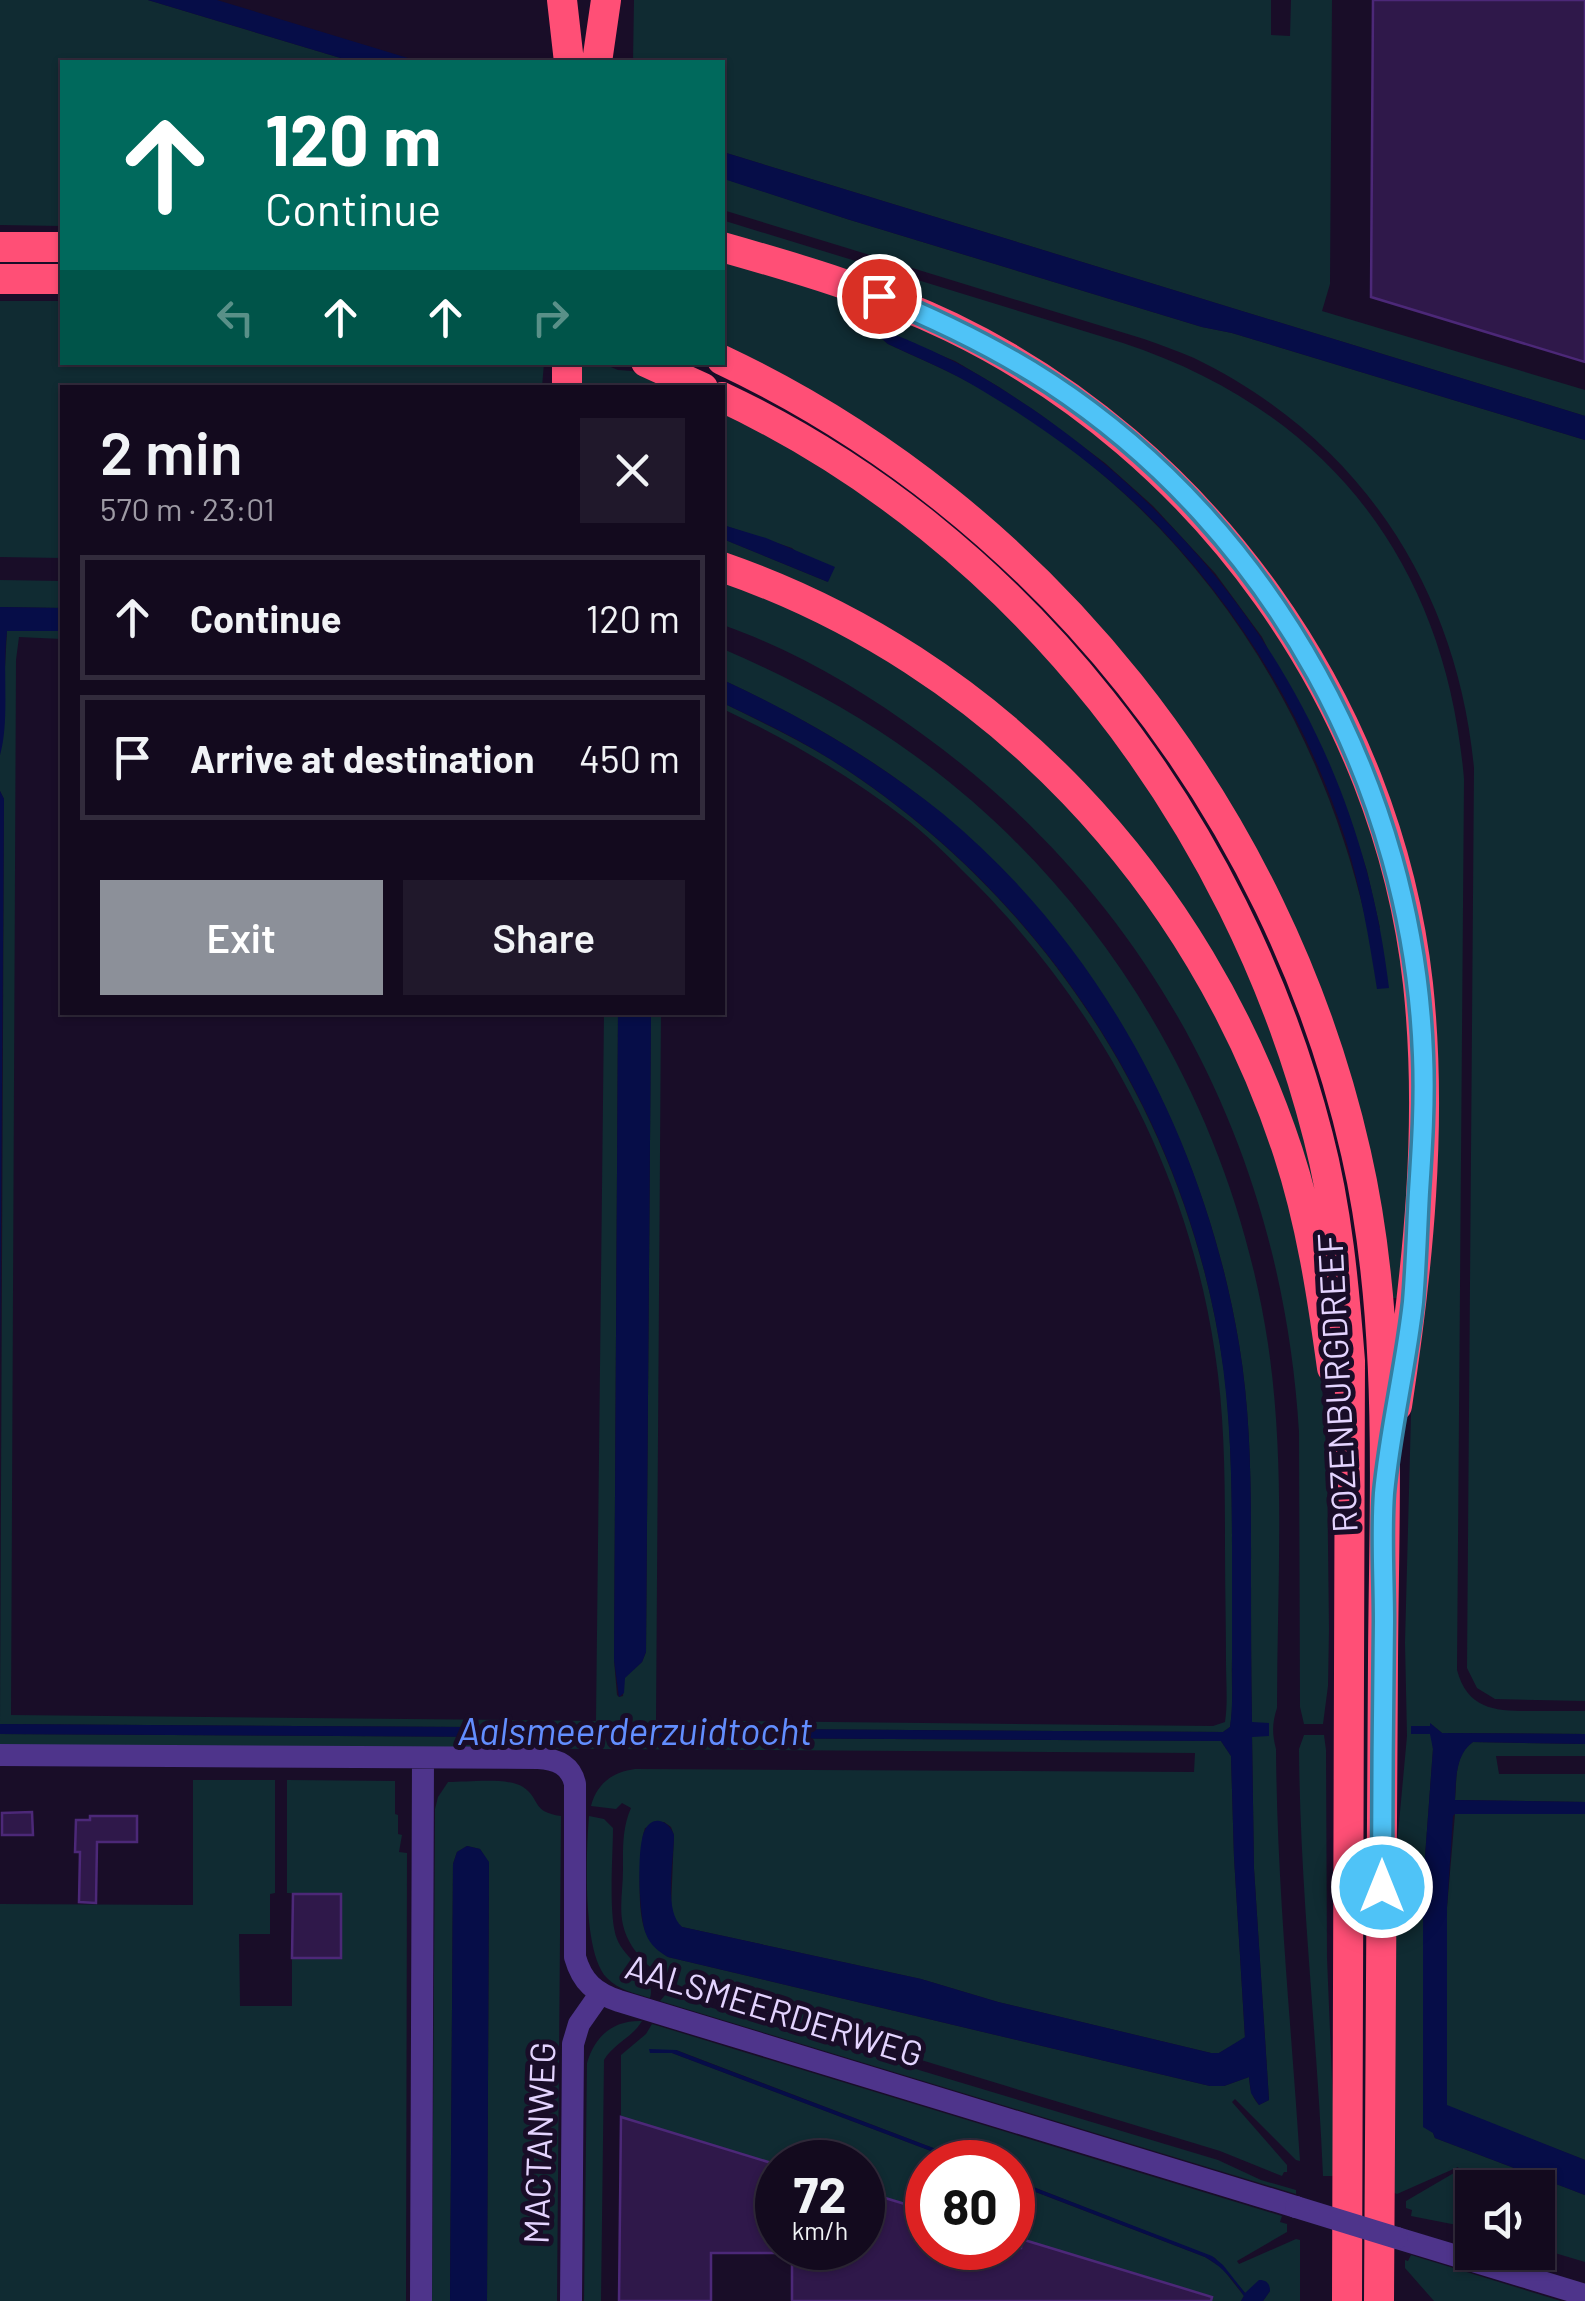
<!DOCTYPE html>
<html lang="en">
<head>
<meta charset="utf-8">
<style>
  :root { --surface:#130a1e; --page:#20182b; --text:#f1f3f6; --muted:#9d9aa4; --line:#322b3c; --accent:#8c9099 }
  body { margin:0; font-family:Barlow,sans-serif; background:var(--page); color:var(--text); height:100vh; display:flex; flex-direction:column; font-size:38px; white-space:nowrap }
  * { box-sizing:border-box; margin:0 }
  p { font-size:32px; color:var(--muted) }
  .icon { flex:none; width:55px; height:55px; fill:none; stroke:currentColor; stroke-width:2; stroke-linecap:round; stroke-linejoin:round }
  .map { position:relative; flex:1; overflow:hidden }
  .sheet { position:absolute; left:60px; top:385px; width:665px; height:630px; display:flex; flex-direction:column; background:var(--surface); border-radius:0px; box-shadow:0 2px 8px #0004,0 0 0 2px var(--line) }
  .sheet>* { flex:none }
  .banner { position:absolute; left:60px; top:60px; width:665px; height:305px; border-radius:0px; box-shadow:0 2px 8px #0004,0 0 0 2px var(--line); background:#00695c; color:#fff; overflow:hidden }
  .fabs { position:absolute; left:1455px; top:2170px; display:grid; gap:20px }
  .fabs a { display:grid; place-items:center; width:100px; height:100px; border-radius:0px; background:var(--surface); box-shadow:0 2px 8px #0004,0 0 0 2px var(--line); font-size:50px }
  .speed { position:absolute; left:755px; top:2140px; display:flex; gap:20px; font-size:50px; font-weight:700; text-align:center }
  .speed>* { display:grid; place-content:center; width:130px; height:130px; border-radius:50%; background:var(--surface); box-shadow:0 2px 8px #0004,0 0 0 2px var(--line); line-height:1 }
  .speed small { font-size:25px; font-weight:400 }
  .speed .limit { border:15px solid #d22; background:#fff; color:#111 }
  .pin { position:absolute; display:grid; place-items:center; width:85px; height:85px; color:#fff; margin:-42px; border:5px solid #fff; border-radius:50%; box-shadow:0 2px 10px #0007 }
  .me { position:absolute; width:110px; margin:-55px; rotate:0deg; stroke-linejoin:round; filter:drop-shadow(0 0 8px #0008) }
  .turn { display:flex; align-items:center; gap:35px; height:210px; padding:0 40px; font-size:45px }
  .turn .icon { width:130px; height:130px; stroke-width:2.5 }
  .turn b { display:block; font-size:70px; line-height:85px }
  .lanes { display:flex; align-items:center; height:95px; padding:0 40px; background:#0003; justify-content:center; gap:50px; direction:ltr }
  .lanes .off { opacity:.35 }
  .round { display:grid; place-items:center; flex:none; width:105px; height:105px; border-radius:0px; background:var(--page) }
  .summary { display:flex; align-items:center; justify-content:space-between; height:170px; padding:0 40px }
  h1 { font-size:60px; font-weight:600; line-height:75px }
  .cta { display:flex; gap:20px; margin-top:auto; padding:20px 40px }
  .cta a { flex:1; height:115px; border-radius:0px; background:var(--accent); color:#fff; font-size:40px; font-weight:600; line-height:115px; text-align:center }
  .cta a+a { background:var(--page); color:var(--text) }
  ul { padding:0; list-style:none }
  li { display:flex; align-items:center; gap:30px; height:125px; margin:0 20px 15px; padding:0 20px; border:5px solid var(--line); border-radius:0px }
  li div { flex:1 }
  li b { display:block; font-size:38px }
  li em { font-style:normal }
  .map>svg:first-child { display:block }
  .green { fill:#102b32; fill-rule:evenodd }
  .water { fill:#060d48 }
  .building { fill:#2f184a; stroke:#4c2878; stroke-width:2.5 }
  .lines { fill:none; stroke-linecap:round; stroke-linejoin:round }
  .street { stroke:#4e348b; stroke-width:22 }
  .highway { stroke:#ff4f76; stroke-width:30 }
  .street-bridge { stroke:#4e348b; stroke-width:22 }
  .route-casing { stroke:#337fa1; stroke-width:25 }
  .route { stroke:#4fc3f7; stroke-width:18 }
  .labels { text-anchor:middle; stroke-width:10; stroke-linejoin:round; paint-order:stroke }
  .street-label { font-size:35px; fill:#e4d4ff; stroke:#190d28 }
  .water-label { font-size:38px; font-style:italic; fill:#628eff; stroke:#190d28 }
</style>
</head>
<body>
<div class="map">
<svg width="1585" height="2301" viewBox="0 0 1585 2301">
  <rect width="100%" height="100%" fill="#190d28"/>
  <!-- green -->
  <path class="green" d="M0 0H148L354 62H62V226L0 225Z
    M634 0H1271V35L1290 36 1291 0H1332L1330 284 1322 311 1585 390V416L723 152 722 62H633Z
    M722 178 847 219 1202 327 1232 333 1585 440V1701L1495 1699 1477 1688 1467 1668 1474 768C1457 587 1359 438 1194 358 1178 351 1161 345 1144 339L723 210Z
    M722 220 1123 343C1329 411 1446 564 1464 779L1457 1670C1468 1712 1499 1711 1535 1711 1552 1711 1568 1711 1585 1711V1734L1442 1733 1431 1724 1433 1749 1423 1884 1433 2133 1435 2138 1585 2195V2262L1538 2248V2188H1472V2228L1411 2216 1412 2210 1406 2208V2201L1459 2170 1458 2167 1397 2194 1392 2192 1393 1888 1407 1736 1405 1643 1411 1414 1427 1180V1011L1319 662 1082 397 723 241Z
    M722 254 807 278 1014 369 1167 487 1297 651 1386 859 1415 1027 1406 1298H1390L1334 1032 1088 616 723 348ZM884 332 955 361 999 387 1041 415 1105 463 1153 506 1215 573 1262 637 1348 812 1367 871 1380 928 1366 920C1313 693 1182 503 978 387 949 371 918 358 888 344L881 338Z
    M0 301H62V362L544 363 542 387 62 388V558L0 557Z
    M573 362 606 363V365L618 370 632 371 675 388H573Z
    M722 410 773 436 867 496 964 573 1071 682 1140 770 1239 946 1299 1111 1323 1220 1271 1086 1049 759 723 561V539L828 582 792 548 723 525Z
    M722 574 856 635 999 732 1171 922 1278 1144 1319 1339 1327 1462 1329 1629 1328 1686 1323 1724H1304L1300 1707 1299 1432C1282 1150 1152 900 922 734 861 689 794 650 723 625Z
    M0 580 62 581V608L0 607Z
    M7 631H62V639L19 637 16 660 11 1715 596 1721 604 1012 618 1013 614 1660 617 1695 619 1697 623 1696 624 1678 642 1662 646 1652 651 1013 661 1012 656 1720 1213 1726 1225 1722C1228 1703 1226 1682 1226 1662 1226 1624 1225 1587 1225 1549 1225 1483 1225 1418 1215 1353 1189 1177 1105 1016 981 889 958 866 935 842 910 822 852 777 789 740 723 709V703C759 721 796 738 830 759 1044 894 1190 1120 1224 1371 1231 1428 1232 1487 1232 1545 1232 1583 1232 1621 1232 1659 1231 1681 1234 1705 1230 1727L1223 1732 0 1724 4 799 0 791V755Z
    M723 649C790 678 855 712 914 755 1105 893 1233 1112 1268 1344 1286 1464 1277 1587 1277 1708 1272 1723 1272 1734 1276 1749 1277 1887 1291 2023 1300 2161L1296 2160 1235 2099 1232 2102 1287 2165V2172H1284L1282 2176 1220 2151 688 1989C661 1979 630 1956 623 1925 619 1908 623 1888 623 1870 623 1849 622 1828 631 1808L622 1803 616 1809 591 1806C597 1783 613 1772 635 1769L1194 1772 1195 1753 0 1745V1734L1221 1741 1231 1756 1234 1857 1245 2038 1219 2053H1211L998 2002 921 1979 682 1927 675 1922 671 1907 674 1835 671 1827 664 1822 645 1828 643 1835C640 1860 636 1911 646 1933 651 1944 659 1951 668 1957L1210 2086H1224L1249 2077C1250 2089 1251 2096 1259 2105L1269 2100 1254 1869 1252 1736 1268 1735 1269 1723H1252C1251 1675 1251 1627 1251 1579 1251 1500 1252 1422 1239 1344 1205 1139 1101 948 942 814 875 758 800 716 723 680Z
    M1304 1735H1324L1326 1750 1327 1958 1336 2176H1323C1317 2034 1300 1892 1299 1749Z
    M1473 1742 1585 1744V1756H1496L1499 1774H1585V1802L1455 1800C1457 1780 1454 1755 1473 1742Z
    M193 1780H275V1893L270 1894V1934H239L240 2006H292V1958H341V1895L287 1893V1780L395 1781V1814L398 1815V1834L402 1835 399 1852 407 1853 406 2301H0V1904L193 1905Z
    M448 1782C467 1782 508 1777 523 1787 541 1799 531 1812 561 1816L557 2301H487L489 1863 480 1849 467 1846 457 1852 453 1864 450 2301H432L435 1809 438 1797Z
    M1455 1814H1585V2160L1447 2106V1907Z
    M589 1816 604 1819 613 1828C613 1855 608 1917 617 1939 625 1960 657 1976 650 1998 635 1993 618 1990 607 1978 582 1953 586 1852 589 1816Z
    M666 1994 1218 2160 1261 2180 1296 2190V2194L660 2001Z
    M642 2021C633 2037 613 2044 604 2060L601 2301H584L587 2063C595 2036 613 2020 642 2021Z
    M652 2024 1282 2216 1280 2222 1287 2224V2232L1237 2261 1239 2264 1296 2239 1300 2240V2301H1263L1270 2291 1246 2294 1215 2258 1013 2179 1012 2162H970L676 2050 672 2053 960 2162H928L927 2211 863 2191 862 2162H778L777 2165 621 2117V2055L646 2034Z
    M1012 2183 1205 2257 1222 2268 1244 2296 1241 2301H1208L1207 2295 1013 2236Z
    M1411 2255 1561 2301H1434L1405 2268V2260L1408 2261Z"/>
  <!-- water -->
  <path class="water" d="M148 0H217L421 62H354Z
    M723 152 1585 416V440L1232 333 1202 327 847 219 724 179Z
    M884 332C896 334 908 340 919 345 959 362 995 384 1031 408 1231 545 1361 746 1389 988L1377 989C1369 939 1361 890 1346 841 1306 715 1232 595 1135 503 1090 461 1037 423 983 391 953 372 920 359 888 344L881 338Z
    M723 525 766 538 835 567 828 582 723 539Z
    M0 607 62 608V631H7C2 670 10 720 0 755Z
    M723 680C801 716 874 759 942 813 1102 945 1205 1140 1239 1344 1252 1421 1251 1500 1251 1578 1251 1626 1251 1674 1252 1722L1269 1723V1736L1252 1737 1254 1869 1269 2100 1259 2105 1251 2093 1249 2077 1224 2086H1210L668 1957C659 1952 650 1945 646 1934 639 1917 636 1846 645 1830 653 1814 669 1821 674 1835 674 1860 663 1911 682 1927L921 1979 998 2002 1211 2053H1219L1245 2037 1234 1857 1231 1756 1221 1741 0 1734V1724L1223 1732 1230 1727C1233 1708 1232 1687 1232 1667 1232 1626 1232 1586 1232 1545 1232 1469 1230 1393 1215 1318 1170 1088 1029 884 830 759 796 738 759 720 723 703Z
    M0 791 4 799 0 1366Z
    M618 1013H651L646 1652 642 1662 625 1678 624 1693 619 1697 614 1660Z
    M1430 1723 1442 1733 1585 1734V1744L1473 1742C1455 1755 1456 1780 1455 1800L1585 1802V1814H1455L1453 1816 1447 1907V2105L1585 2160V2195L1435 2138 1433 2133 1423 2127V1884L1433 1749 1430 1734H1411V1726H1430Z
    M467 1846 480 1849 489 1862 487 2301H450L453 1864 457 1852Z
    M649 2049 676 2050 691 2056 970 2162H960L672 2053H650Z
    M1012 2179 1212 2256 1223 2265 1245 2293 1259 2280C1266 2280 1270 2283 1270 2291L1263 2301H1241L1244 2296C1234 2281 1222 2266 1205 2257L1013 2183Z"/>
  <!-- building -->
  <path class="building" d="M1373 0H1585V362L1371 297Z
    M32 1812 33 1835H2V1813Z
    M90 1816H137V1842H97L96 1903 79 1902 80 1852H75L76 1820H90Z
    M293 1894H341V1958H292Z
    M621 2117 778 2165V2253H711V2301H619Z
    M862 2191 928 2211V2248H1021V2239L1212 2297 1211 2301H792V2248H862Z"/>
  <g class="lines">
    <!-- street -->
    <path class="street" d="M0 1755 538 1758C556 1759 571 1765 575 1784V1957C582 1982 595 1993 619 2001L1296 2207
      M1397 2238 1585 2295
      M421 2301 423 1758
      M571 2301 573 2044 579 2024 600 1994"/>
    <!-- highway -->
    <path class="highway" d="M562 0 569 62
      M597 62 606 0
      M0 247H62
      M722 247C800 269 878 292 951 327 1204 449 1387 704 1418 984 1433 1123 1418 1269 1397 1406
      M0 279H62
      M722 360C1042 511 1278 809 1356 1153 1394 1319 1384 1491 1383 1660 1382 1873 1381 2087 1379 2301
      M646 362 703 388
      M567 388V362
      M722 397C1020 537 1237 820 1318 1136 1337 1209 1344 1285 1350 1361L1347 2301
      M722 567C994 661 1199 881 1288 1152 1311 1222 1322 1295 1332 1368"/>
    <!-- street-bridge -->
    <path class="street-bridge" d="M1296 2207 1397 2238"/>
  </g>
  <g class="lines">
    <defs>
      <path id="route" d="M879 296C938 320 996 348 1050 383 1274 530 1413 788 1423 1055 1425 1101 1422 1147 1419 1192 1417 1229 1416 1266 1413 1302 1406 1366 1390 1429 1384 1493 1381 1535 1384 1578 1384 1621 1383 1710 1382 1798 1382 1887"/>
    </defs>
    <!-- route casing -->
    <use href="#route" class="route-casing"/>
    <!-- route -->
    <use href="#route" class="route"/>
  </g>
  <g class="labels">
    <!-- street labels -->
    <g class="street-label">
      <text transform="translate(1338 1383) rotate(-93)" y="12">ROZENBURGDREEF</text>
      <text transform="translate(774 2011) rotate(17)" y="12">AALSMEERDERWEG</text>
      <text transform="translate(540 2143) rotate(-88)" y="12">MACTANWEG</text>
    </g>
    <!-- water labels -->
    <g class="water-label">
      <text x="635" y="1745">Aalsmeerderzuidtocht</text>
    </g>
  </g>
</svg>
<div class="fabs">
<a><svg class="icon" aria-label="sound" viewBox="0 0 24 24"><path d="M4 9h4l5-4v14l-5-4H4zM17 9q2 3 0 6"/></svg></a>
</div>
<div class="speed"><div>72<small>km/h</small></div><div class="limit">80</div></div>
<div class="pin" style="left:879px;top:296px;background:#d93025"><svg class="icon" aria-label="arrive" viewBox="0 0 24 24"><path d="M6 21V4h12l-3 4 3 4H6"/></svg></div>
<svg class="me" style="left:1382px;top:1887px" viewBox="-20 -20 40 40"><circle r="17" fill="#4fc3f7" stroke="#fff" stroke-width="3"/><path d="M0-11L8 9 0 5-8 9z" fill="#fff"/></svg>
<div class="banner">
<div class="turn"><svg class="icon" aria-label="ahead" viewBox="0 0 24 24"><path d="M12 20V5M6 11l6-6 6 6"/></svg><div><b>120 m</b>Continue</div></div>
<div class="lanes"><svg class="icon off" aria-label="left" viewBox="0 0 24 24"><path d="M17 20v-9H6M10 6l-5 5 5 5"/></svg><svg class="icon" aria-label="ahead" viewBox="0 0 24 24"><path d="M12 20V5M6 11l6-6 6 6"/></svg><svg class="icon" aria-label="ahead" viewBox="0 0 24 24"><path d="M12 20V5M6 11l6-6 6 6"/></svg><svg class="icon off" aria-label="right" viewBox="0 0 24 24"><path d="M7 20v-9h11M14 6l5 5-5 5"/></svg></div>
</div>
<section class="sheet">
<div class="summary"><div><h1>2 min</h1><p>570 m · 23:01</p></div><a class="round"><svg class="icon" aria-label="close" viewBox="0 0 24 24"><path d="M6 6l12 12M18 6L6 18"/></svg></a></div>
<ul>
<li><svg class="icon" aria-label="ahead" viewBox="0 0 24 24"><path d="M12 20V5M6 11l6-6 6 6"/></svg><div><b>Continue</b></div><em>120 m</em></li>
<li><svg class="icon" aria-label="arrive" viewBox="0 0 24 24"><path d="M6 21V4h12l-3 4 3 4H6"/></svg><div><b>Arrive at destination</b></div><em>450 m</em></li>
</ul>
<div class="cta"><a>Exit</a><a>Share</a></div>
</section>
</div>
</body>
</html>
